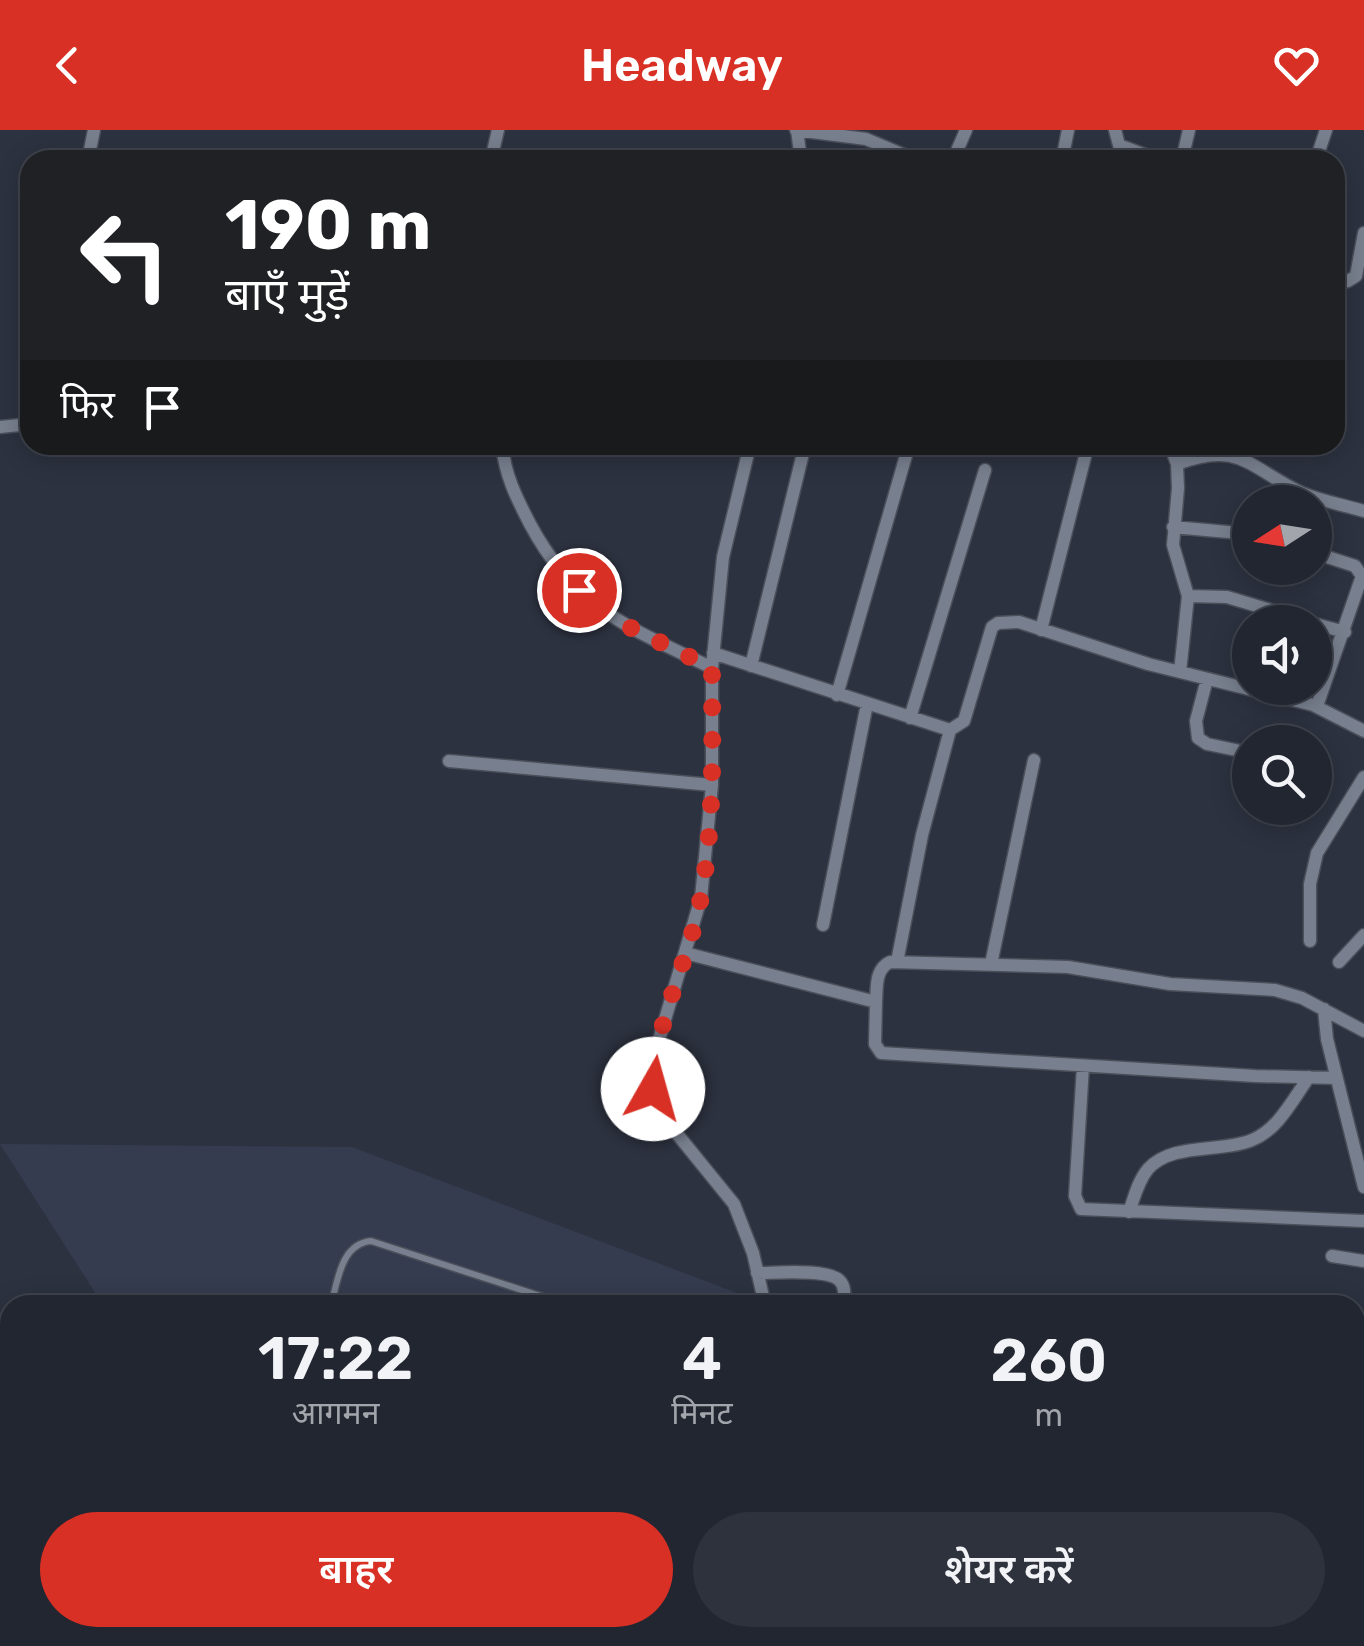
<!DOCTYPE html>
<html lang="hi">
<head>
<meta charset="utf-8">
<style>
  :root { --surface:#222630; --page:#2e323c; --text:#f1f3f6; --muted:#a2a5ab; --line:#3f434c; --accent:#d93025 }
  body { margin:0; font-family:Rubik,"Noto Sans Devanagari",sans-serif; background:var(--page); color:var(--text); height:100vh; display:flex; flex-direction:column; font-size:38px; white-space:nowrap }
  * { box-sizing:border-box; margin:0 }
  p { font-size:32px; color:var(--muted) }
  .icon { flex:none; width:55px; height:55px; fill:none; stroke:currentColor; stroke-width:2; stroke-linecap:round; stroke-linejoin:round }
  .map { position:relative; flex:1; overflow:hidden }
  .side { position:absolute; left:0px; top:1165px; width:1365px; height:352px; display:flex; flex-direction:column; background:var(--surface); border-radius:30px 30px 0 0; box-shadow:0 5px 25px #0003,0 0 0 2px var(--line) }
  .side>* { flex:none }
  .banner { position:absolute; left:20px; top:20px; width:1325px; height:305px; border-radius:30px; box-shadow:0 5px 25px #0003,0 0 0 2px var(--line); background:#202124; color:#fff; overflow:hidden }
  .needle { width:65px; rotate:258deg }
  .tools { position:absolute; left:1232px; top:355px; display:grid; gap:20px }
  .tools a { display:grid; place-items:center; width:100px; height:100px; border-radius:50%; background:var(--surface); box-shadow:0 5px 25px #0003,0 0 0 2px var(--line); font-size:50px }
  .pin { position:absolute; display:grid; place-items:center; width:85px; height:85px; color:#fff; margin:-42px; border:5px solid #fff; border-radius:50%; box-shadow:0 2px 10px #0007 }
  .me { position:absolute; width:110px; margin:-55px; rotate:7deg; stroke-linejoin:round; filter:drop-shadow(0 0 8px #0008) }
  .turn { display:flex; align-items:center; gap:35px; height:210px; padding:0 40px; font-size:45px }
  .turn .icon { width:130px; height:130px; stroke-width:2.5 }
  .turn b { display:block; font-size:70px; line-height:85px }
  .then { display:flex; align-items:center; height:95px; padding:0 40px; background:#0003; gap:20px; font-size:38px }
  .eta { display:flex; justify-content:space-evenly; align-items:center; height:170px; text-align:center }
  .eta b { font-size:60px; font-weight:600; line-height:70px }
  .cta { display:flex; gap:20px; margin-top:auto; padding:20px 40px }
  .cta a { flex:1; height:115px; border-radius:60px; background:var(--accent); color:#fff; font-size:40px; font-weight:600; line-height:115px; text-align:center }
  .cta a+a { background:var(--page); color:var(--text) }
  header { display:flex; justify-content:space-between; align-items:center; height:130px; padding:0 40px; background:var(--accent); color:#fff; font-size:45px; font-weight:600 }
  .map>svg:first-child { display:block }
  .built { fill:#353c4f }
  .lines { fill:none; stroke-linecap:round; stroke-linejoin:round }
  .service-casing { stroke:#4b4f5a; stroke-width:9 }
  .minor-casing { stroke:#4b4f5a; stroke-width:15 }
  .service { stroke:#787f8e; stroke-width:6 }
  .minor { stroke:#787f8e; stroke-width:12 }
  .route { stroke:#d93025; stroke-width:18; stroke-dasharray:0 32.4 }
</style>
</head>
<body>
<header><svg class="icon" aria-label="back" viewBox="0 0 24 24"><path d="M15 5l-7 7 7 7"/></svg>Headway<svg class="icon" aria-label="heart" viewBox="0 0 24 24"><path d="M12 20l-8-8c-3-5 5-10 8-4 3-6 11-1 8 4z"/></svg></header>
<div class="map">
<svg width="1364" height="1516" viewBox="0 0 1364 1516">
  <rect width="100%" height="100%" fill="#2d3240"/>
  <!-- built -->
  <path class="built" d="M0 1014 352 1017 737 1163 739 1175H103Z
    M10 1490V1508H790L791 1516H0V1491Z"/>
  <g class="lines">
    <defs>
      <path id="service" d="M331 1175C338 1150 341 1114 371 1111L568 1175
        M291 1508 316 1516
        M742 1508 743 1516
        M211 1516 214 1508
        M468 1516 471 1508"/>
      <path id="minor" d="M796 0 866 9 916 30
        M797 0 801 30
        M1115 0 1119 15 1159 30
        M88 30 94 0
        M491 30 498 0
        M953 30 966 0
        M1062 30 1068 0
        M1182 30 1189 0
        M1316 30 1326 0
        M1335 153 1348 151 1356 146 1364 103
        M0 297 30 294
        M502 315C505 345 516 367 530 394 576 480 629 497 712 538
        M750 315 723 427 712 538V655L701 768 653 930V959L669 994 734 1074 753 1123 765 1175
        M1170 315 1177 334 1178 358 1173 415 1188 466 1180 542
        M1177 334C1240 310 1249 338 1302 363 1322 371 1343 375 1364 381
        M1173 397 1250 404
        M1315 423 1355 436 1362 446 1317 576
        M1188 466 1227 467 1311 492
        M1315 494 1345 502
        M1041 500 1088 315
        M713 523 950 600 964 591 992 497 998 493 1019 492 1148 534 1313 575 1364 601
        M751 536 805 315
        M1207 549 1196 591 1198 608 1207 614 1250 623
        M837 565 909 315
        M910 588 985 340
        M449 631 712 655
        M823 795 867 574
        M1310 811V754L1317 723 1364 647
        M685 823 876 872 875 914 881 923 1255 946 1336 948
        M897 832 922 705 950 600
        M1339 832 1364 805
        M991 834 1034 630
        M876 872C877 857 875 839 890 832L1068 837 1170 854 1275 860 1302 868 1364 901
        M1324 879 1327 909 1364 1057
        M1083 936 1075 1066 1081 1079 1364 1091
        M1129 1082C1134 1068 1138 1051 1148 1039 1172 1012 1221 1023 1252 1010 1278 1000 1293 969 1309 947
        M1332 1126 1364 1131
        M757 1143C775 1143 829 1138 840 1151 846 1157 844 1167 844 1175
        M0 1250H10
        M1355 1299H1364
        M1355 1319 1364 1318
        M0 1338H10
        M1106 1508 1119 1516"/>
    </defs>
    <!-- service casing -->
    <use href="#service" class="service-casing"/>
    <!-- minor casing -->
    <use href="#minor" class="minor-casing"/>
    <!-- service -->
    <use href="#service" class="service"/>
    <!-- minor -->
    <use href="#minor" class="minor"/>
  </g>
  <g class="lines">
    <!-- route -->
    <path class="route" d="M579 460 617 491 712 538C712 614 715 691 701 767 689 832 654 892 653 959"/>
  </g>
</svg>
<div class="tools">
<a><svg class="needle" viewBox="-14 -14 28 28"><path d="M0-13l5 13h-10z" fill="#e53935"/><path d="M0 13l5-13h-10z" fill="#a2a5ab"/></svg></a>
<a><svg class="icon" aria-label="sound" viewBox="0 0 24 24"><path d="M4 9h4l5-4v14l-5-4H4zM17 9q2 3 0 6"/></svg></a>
<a><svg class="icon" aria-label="search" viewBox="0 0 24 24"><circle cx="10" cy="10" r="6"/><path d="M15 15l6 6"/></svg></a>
</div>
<div class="pin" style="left:579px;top:460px;background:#d93025"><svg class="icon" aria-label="arrive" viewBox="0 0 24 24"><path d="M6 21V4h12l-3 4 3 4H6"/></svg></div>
<svg class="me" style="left:653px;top:959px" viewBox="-20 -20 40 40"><circle r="19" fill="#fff"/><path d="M0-13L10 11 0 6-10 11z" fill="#d93025"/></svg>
<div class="banner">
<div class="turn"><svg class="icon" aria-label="left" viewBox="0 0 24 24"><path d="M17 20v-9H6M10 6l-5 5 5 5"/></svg><div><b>190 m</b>बाएँ मुड़ें</div></div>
<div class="then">फिर<svg class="icon" aria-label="arrive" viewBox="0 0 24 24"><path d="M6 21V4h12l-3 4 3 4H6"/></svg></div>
</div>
<section class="side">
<div class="eta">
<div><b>17:22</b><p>आगमन</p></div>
<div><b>4</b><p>मिनट</p></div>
<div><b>260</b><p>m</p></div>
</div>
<div class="cta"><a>बाहर</a><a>शेयर करें</a></div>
</section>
</div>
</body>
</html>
